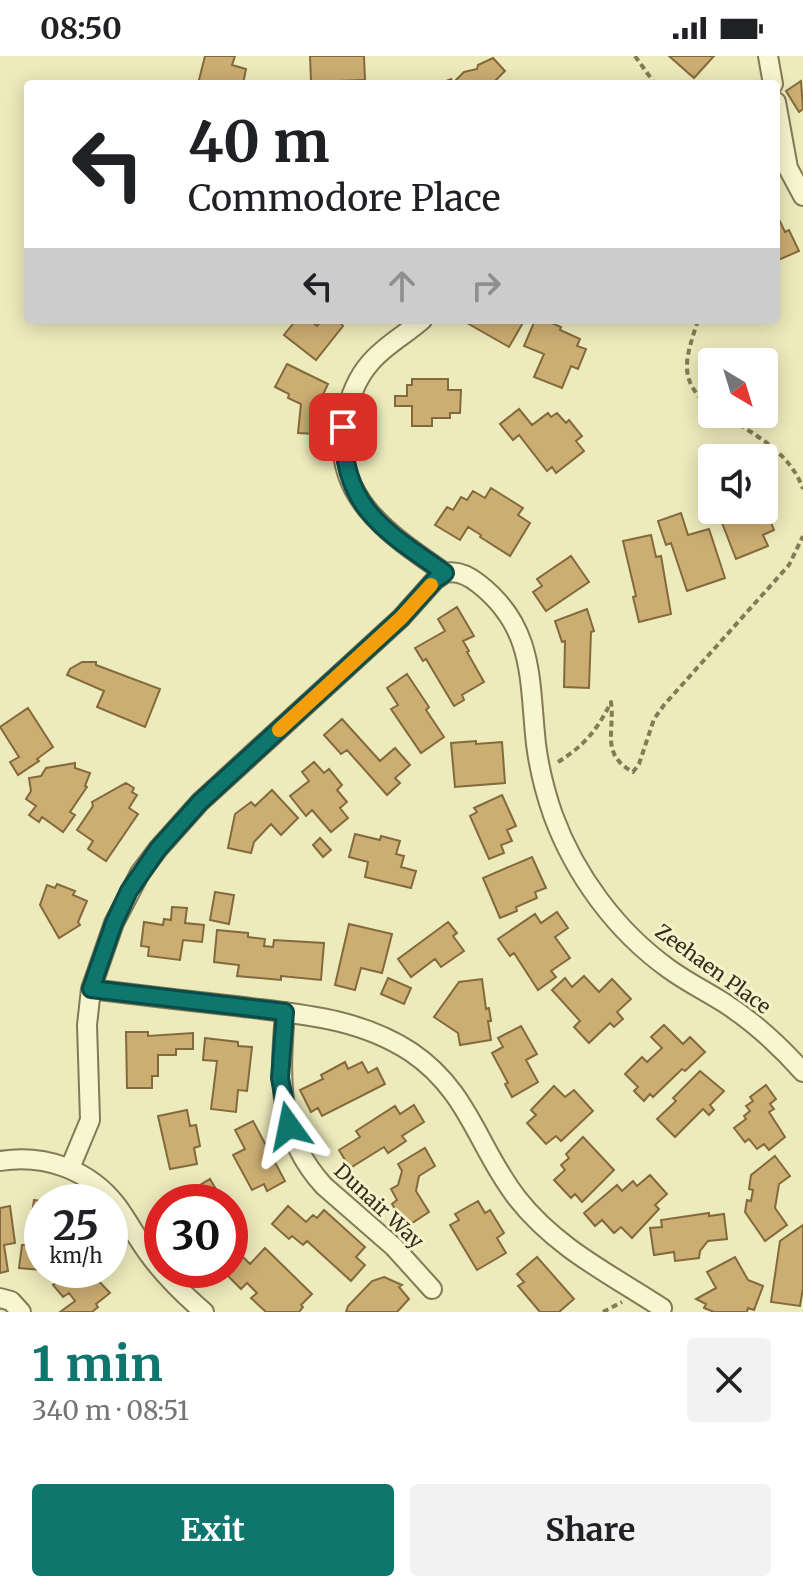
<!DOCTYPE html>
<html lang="en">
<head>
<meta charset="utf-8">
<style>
  :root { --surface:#fff; --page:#f2f2f2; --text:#202124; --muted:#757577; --accent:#0f766e }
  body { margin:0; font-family:Merriweather,serif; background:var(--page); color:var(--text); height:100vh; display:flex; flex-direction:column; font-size:30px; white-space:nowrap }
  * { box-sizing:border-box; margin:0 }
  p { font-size:26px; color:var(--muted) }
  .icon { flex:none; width:44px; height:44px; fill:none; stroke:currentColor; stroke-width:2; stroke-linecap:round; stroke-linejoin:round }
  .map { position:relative; height:1256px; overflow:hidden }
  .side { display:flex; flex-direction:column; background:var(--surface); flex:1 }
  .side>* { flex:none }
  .guide { position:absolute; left:24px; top:24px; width:756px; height:244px; border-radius:8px; box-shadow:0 4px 20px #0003; background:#fff; color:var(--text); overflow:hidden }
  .needle { width:52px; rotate:142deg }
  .controls { position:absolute; left:698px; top:292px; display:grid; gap:16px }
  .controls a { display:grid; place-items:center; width:80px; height:80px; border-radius:8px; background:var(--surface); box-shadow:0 4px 20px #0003; font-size:40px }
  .speed { position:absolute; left:24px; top:1128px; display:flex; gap:16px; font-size:40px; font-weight:700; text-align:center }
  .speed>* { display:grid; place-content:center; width:104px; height:104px; border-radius:50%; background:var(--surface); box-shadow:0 4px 20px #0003; line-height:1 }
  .speed small { font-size:20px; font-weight:400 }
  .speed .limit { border:12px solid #d22; background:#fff; color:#111 }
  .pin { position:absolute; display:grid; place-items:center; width:68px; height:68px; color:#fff; margin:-34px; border-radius:16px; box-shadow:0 4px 12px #0006 }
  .me { position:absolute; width:88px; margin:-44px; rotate:348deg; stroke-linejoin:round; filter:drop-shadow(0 0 6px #0008) }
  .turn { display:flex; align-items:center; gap:28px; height:168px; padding:0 32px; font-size:36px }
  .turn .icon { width:104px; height:104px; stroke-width:2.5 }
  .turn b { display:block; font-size:56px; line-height:68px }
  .lanes { display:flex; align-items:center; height:76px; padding:0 32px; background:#0003; justify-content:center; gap:40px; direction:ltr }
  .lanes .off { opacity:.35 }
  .round { display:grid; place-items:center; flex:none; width:84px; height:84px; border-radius:8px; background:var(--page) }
  .overview { display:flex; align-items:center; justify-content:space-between; height:136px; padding:0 32px }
  h1 { font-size:48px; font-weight:700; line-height:60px; color:var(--accent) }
  .action { display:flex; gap:16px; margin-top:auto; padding:16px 32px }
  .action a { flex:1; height:92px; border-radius:8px; background:var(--accent); color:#fff; font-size:32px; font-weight:700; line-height:92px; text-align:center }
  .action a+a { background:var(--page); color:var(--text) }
  .status { display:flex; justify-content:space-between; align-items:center; height:56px; padding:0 40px; background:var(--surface); direction:ltr }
  .status svg { height:22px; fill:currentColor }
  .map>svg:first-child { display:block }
  .building { fill:#ccad72; stroke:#836a3c; stroke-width:2 }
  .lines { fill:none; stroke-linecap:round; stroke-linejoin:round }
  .street-casing { stroke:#847a56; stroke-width:22 }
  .path { stroke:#847a56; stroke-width:4; stroke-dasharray:6 4; stroke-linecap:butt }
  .street { stroke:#f8f6cf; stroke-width:18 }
  .route-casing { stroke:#0a4d48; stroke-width:20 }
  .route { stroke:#0f766e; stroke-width:14 }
  .slow { stroke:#f59e0b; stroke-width:14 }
  .labels { text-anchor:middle; stroke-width:6; stroke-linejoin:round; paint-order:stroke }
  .street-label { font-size:20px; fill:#342d1b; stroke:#f5f3cc }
</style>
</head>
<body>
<div class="status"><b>08:50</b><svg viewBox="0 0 49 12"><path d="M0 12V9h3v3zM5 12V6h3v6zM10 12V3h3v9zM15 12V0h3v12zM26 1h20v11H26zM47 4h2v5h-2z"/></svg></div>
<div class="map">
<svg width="803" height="1256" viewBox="0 0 803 1256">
  <rect width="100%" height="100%" fill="#edeabc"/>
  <!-- building -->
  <path class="building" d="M205 0H235L232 9 246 13 243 28H198Z
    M310 0H364L365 24 311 26Z
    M669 0H714L694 22Z
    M493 2 505 15 492 28H439L451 23 453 27 464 16 477 13 478 9Z
    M801 25 803 53 799 56 786 35Z
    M776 157 785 176 789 174 799 195 776 205Z
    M296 264H309L317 270 322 264H339L343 270 316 304 284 279Z
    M469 264H521L524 265 509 291 467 267Z
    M535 264H545L561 271 560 274 580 283 577 290 586 293 578 313 571 310 562 332 534 321 544 298 524 290Z
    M287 308 328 328 318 349 316 378 298 377 301 348 288 342 289 338 275 331Z
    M412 323H448V334H461L460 357H450V362H432V370H412V350H395V340H407V329H412Z
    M519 353 532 369 548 357 551 361 557 357 566 367 569 364 582 380 576 385 584 395 556 417 552 411 547 415 519 379 513 384 500 368Z
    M491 432 523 452 518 459 530 467 510 500 480 481 481 479 468 471 460 484 435 469 447 451 453 454 461 441 467 444 473 435 485 442Z
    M764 449 774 474 763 479 768 490 736 503 717 454H764Z
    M681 457 688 479 709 473 725 522 687 535 671 487 666 489 658 465Z
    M651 479 656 501 661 500 671 558 639 566 633 541 636 540 623 485Z
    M571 500 589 526 546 555 533 536 542 530 537 523Z
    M457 551 474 580 463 585 469 595 467 596 484 626 462 639 464 644 454 650 426 603 423 605 415 592 445 575 438 563Z
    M587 553 594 575 591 576 589 632 564 631 565 585 562 586 555 565Z
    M82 606H96V609L160 633 145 671 97 651 104 635 67 619 70 613Z
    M407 618 429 651 426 654 444 681 421 697 391 653 398 649 387 632Z
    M28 652 53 691 37 703 39 705 18 719 10 706 19 701 0 671Z
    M342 663 380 705 395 692 410 709 395 722 400 727 387 739 347 694 341 698 324 679Z
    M476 685V688L502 686 505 727 455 731 451 687Z
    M314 706 324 717 329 713 342 729 337 734 347 746 340 752 348 762 331 776 312 754 306 760 290 740 309 725 302 716Z
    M75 707V712L90 717 85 730 87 731 70 756 75 759 63 776 42 761 39 766 29 759 36 750 26 743 31 735 29 722 41 720 46 712Z
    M126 727 134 732 132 736 137 739 129 752 138 758 106 805 88 793 93 785 77 774 93 750 92 746Z
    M272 734 298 762 281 779 271 768 254 786 251 797 228 792 235 758 251 746 255 750Z
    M502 739 516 770 507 774 512 785 501 789 504 797 489 803 470 760 477 756 474 752Z
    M355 778 380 784 381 780 400 785 396 798 404 800 401 811 416 815 411 832 365 821 368 806 349 801Z
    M320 782 331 794 323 801 313 789Z
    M532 801 546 832 535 836 537 842 516 851 517 855 500 862 483 822Z
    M57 828 75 835 73 839 87 845 78 866 80 869 59 882 40 849 47 829 55 832Z
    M215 836 234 839 229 868 210 864Z
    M172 851 187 852 185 867 204 869 202 886 183 884 180 904 148 900 149 891 141 890 144 866 163 869 164 863 171 864Z
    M557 856 568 872 555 881 570 902 551 915 556 921 538 934 514 897 510 900 498 883 535 858 541 867Z
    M448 866 457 877 453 880 464 895 441 911 435 903 411 921 398 903Z
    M349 868 392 878 382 917 361 912 355 934 335 929Z
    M217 874 248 877V881L265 883 264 890 273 891 274 884 324 887 321 924 281 920V924L237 920 239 909 214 906Z
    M584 920 599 936 612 923 631 943 617 956 623 963 614 971 610 967 589 987 574 971 580 965 552 934 565 922 572 931Z
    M388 922 411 932 404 948 381 938Z
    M482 923 486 953 489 952 491 965H488L491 984 460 989 458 977 434 961 459 926Z
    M664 969 683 988 690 981 705 996 685 1015 682 1013 653 1041 650 1038 644 1045 634 1035 638 1031 625 1018 642 1001 647 1006 662 992 651 981Z
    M521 970 537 998 526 1004 538 1026 512 1041 505 1028 508 1027 492 997 503 991 498 982Z
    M126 976H148V980L193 977V993H176V999H158V1020H152V1032H127Z
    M205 982 238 986V990L252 991 247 1035 238 1034 236 1056 211 1053 217 1005 203 1004Z
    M345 1006 348 1013 362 1006 368 1017 377 1012 385 1028 322 1060 318 1052 311 1056 300 1034 323 1023 321 1019Z
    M700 1015 724 1035 710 1049 714 1054 709 1059 703 1053 675 1081 657 1063 676 1045 673 1042Z
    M766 1029 776 1043 770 1048 774 1053 769 1056 785 1081 769 1094 764 1088 757 1093 749 1083 745 1086 734 1072 746 1063 744 1060 750 1055 746 1050 753 1045 750 1041Z
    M554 1030 565 1041 574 1034 593 1055 561 1085 556 1080 546 1088 527 1067 536 1059 531 1054Z
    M414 1049 424 1066 402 1080 406 1085 388 1097 384 1091 350 1112 339 1094 360 1081 356 1075 395 1050 400 1058Z
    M187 1054 190 1070 196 1069 200 1090 194 1092 197 1108 170 1113 158 1060Z
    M253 1065 285 1125 267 1135 264 1128 252 1134 233 1099 245 1093 235 1074Z
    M583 1081 614 1114 582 1146 575 1138 571 1142 554 1124 565 1114 561 1109 569 1102 566 1098Z
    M425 1092 435 1110 419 1120 416 1135 429 1156 406 1171 392 1148 397 1144 391 1133 398 1129 402 1115 398 1108Z
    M775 1100 790 1120 779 1128 775 1152 787 1169 765 1185 745 1156 747 1144 751 1145 753 1134 749 1133 751 1119Z
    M650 1119 667 1138 655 1149 659 1153 632 1182 621 1171 614 1177 602 1164 595 1170 584 1157 617 1129 622 1135 633 1125 637 1130Z
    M210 1123 221 1142 214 1146H172Z
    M34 1144 49 1146H42V1214L19 1212 22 1189H27Z
    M478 1145 485 1157 490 1154 504 1177 497 1182 506 1197 477 1214 450 1169 459 1164 455 1158Z
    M10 1150 15 1187 4 1189 8 1215 0 1217V1152Z
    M288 1150 306 1166 313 1159 317 1162 324 1154 365 1191 356 1201 365 1209 351 1225 307 1185 303 1189 292 1180 289 1183 272 1168Z
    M709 1157V1160L724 1158 727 1183 708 1185 700 1195 699 1202 675 1205 674 1196 654 1199 650 1172 662 1171 661 1164Z
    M803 1169V1232L800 1250 771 1246 780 1185Z
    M265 1192 312 1238 301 1249 303 1251 299 1256H266L251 1242 257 1237 247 1227 241 1233 222 1214H230V1205L238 1196 250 1208Z
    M537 1201 574 1243 559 1256H540L518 1230 524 1226 517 1218Z
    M735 1201 748 1224 763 1230 754 1254 748 1252 747 1256H714L704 1252 706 1248 696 1243 716 1232 707 1216Z
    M72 1214H98L93 1219 110 1237 96 1248 98 1251 92 1256H60L75 1245 69 1237 63 1241 53 1229Z
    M384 1221 402 1229 399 1231 409 1243 397 1256H346L348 1250 372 1225Z"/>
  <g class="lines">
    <defs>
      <path id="street" d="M768 0 773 28
        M776 46 788 112 803 140
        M422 264C405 279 384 290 370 307 356 323 349 343 345 363 329 440 391 480 445 517
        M445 517C458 514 469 520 479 528 535 572 529 624 536 688 539 712 545 736 553 759 575 819 616 875 669 913 687 926 707 936 726 948 755 967 780 990 803 1016
        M91 933C139 939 188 945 236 950 297 958 358 961 411 996 469 1035 478 1092 517 1142 556 1192 610 1218 662 1252
        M285 956C280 1021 276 1078 324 1130L394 1191 432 1233
        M0 1105C44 1098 89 1113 117 1150 128 1165 137 1182 148 1197 164 1219 183 1238 204 1256
        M70 1112 90 1064 87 969 91 933 114 867 140 817 158 793 200 746 401 562 435 524 445 517
        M0 1242 11 1245 21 1256"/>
    </defs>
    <!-- street casing -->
    <use href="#street" class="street-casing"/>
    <!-- path -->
    <path class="path" d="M635 0 655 28
      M698 264C686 302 676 325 712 352
      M722 358C754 378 790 396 803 433
      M558 706C584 690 598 673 611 646 615 676 600 698 633 716L639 708 654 663 664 649 789 509 803 480
      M603 1256 622 1246"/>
    <!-- street -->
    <use href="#street" class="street"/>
  </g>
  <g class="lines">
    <defs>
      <path id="route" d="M289 1070 280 1022 285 956 91 933 114 867 129 835 158 793 200 746 401 562 435 524 445 517C385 475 342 452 343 371"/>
    </defs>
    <!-- route casing -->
    <use href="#route" class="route-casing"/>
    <!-- route -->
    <use href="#route" class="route"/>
    <!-- slow -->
    <path class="slow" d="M279 674 401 562 431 529"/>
  </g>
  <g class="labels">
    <!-- street labels -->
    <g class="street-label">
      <text transform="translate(713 913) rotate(36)" y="7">Zeehaen Place</text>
      <text transform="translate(379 1150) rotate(43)" y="7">Dunair Way</text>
    </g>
  </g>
</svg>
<div class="controls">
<a><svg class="needle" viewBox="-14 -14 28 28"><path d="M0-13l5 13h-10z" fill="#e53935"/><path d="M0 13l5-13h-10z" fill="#757577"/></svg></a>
<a><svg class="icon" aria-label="sound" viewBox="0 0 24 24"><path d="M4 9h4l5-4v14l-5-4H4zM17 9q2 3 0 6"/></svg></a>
</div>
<div class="speed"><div>25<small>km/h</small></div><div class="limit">30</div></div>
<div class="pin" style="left:343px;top:371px;background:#d93025"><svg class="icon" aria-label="arrive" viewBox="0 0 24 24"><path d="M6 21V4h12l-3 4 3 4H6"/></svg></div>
<svg class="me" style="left:289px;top:1070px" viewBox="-20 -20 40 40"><path d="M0-17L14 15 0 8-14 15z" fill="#0f766e" stroke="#fff" stroke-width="4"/></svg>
<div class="guide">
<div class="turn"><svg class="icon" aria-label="left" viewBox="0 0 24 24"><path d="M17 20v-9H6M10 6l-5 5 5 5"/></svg><div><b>40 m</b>Commodore Place</div></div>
<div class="lanes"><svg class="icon" aria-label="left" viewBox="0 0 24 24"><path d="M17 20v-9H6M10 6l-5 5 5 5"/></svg><svg class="icon off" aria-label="ahead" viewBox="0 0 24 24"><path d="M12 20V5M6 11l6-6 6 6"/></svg><svg class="icon off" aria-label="right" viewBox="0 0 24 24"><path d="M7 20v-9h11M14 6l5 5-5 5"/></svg></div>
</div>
</div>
<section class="side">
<div class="overview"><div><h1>1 min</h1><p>340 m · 08:51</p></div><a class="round"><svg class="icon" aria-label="close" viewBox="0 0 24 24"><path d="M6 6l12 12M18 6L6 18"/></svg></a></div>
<div class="action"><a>Exit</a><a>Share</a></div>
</section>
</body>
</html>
